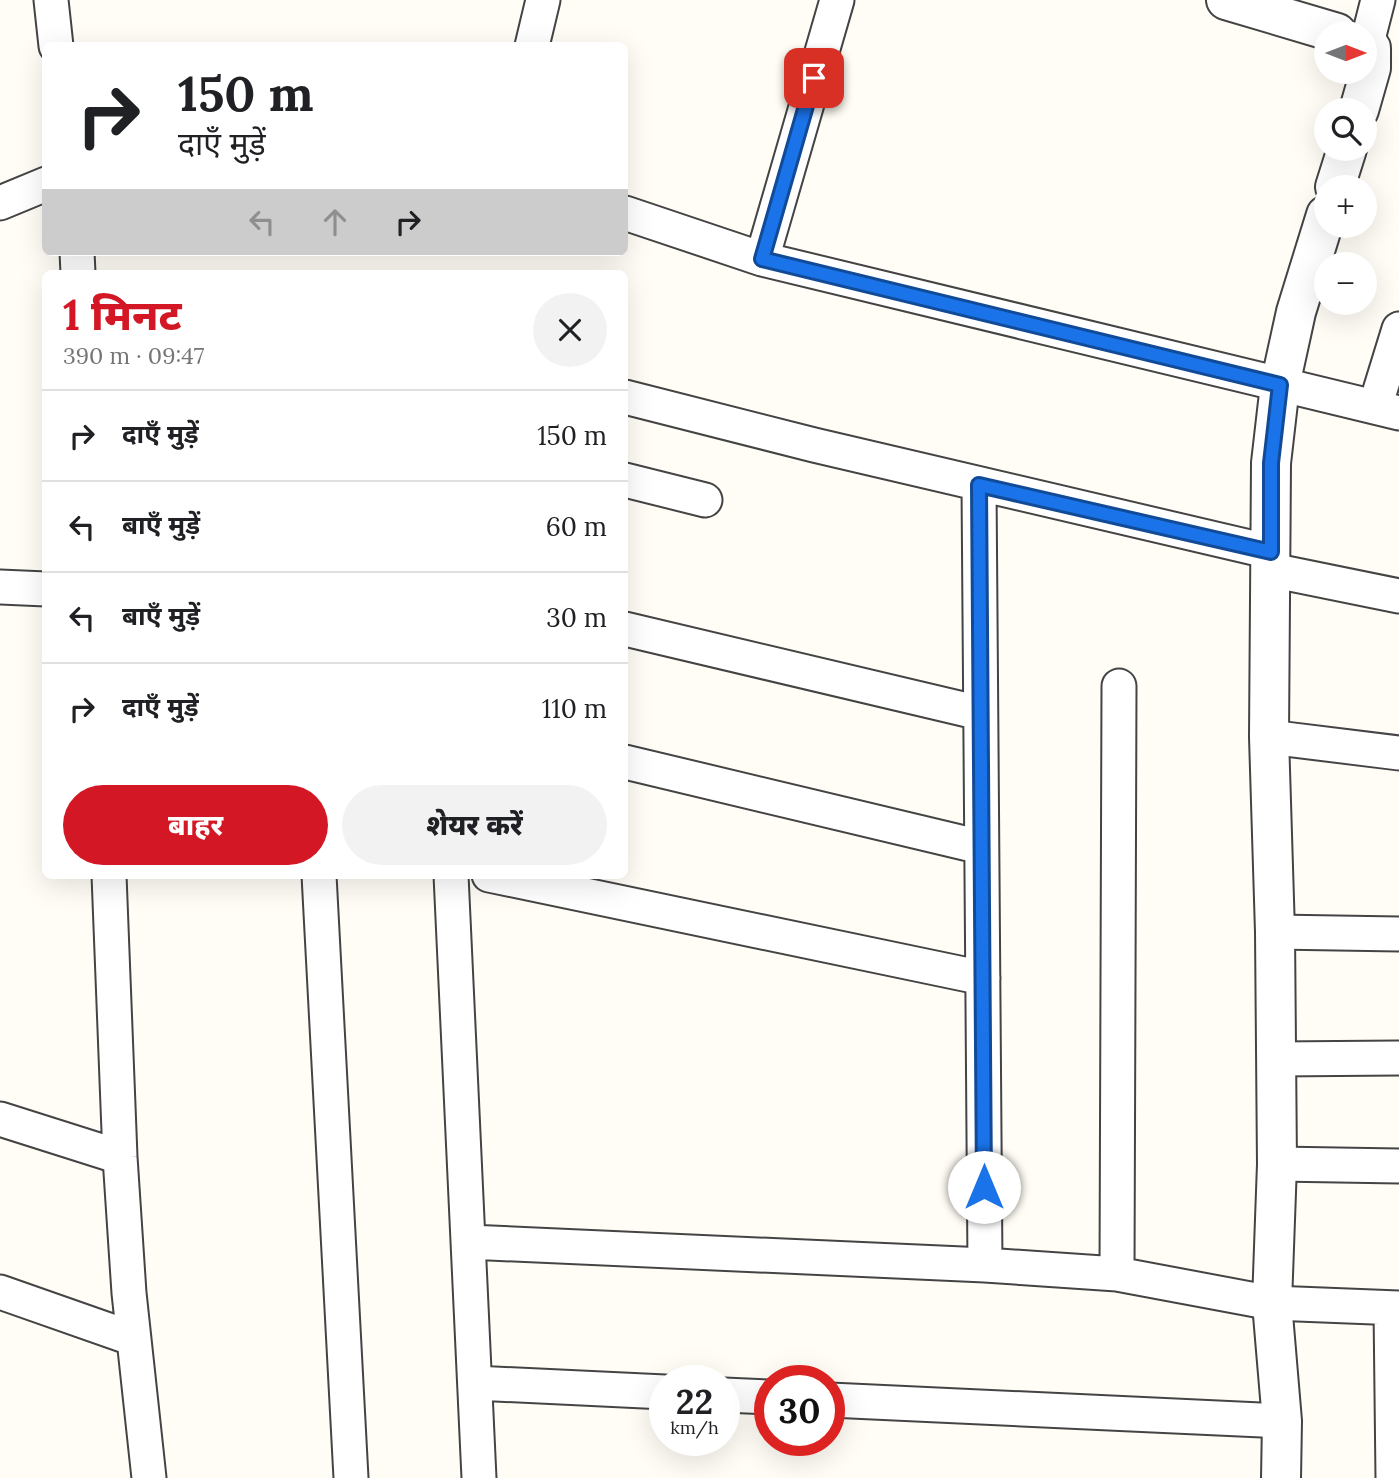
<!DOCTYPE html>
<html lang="hi">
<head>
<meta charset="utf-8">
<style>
  :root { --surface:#fff; --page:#f2f2f2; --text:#202124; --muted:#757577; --line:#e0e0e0; --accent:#d31724 }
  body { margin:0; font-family:Lora,"Noto Sans Devanagari",serif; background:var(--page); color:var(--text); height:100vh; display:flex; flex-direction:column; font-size:26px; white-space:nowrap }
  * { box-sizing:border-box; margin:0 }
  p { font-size:23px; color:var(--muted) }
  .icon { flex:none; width:38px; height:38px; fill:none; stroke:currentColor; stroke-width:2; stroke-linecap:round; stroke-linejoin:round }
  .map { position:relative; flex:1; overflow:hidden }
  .sheet { position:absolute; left:42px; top:270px; width:586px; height:609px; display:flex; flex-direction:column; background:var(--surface); border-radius:10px; box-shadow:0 7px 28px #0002 }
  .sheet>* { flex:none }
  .guide { position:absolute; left:42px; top:42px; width:586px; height:214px; border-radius:10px; box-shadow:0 7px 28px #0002; background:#fff; color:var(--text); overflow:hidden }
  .needle { width:46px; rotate:90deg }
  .controls { position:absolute; left:1314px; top:21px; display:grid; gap:14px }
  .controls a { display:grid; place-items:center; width:63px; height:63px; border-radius:50%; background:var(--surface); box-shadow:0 7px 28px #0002; font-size:35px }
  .speed { position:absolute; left:649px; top:1365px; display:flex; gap:14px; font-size:35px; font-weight:700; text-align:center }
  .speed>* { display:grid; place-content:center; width:91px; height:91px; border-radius:50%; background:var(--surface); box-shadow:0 7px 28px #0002; line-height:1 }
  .speed small { font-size:18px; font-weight:400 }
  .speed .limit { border:10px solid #d22; background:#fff; color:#111 }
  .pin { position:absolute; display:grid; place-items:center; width:60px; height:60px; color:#fff; margin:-30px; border-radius:14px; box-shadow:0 4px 10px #0006 }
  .me { position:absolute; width:77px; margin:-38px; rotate:0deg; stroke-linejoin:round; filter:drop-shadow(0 0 5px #0008) }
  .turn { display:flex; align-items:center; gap:24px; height:147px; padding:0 21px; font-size:32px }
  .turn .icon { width:91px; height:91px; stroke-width:2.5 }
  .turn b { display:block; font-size:49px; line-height:60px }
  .lanes { display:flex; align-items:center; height:66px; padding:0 21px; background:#0003; justify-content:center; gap:35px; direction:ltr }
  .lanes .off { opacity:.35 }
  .round { display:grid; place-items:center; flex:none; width:74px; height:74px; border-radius:37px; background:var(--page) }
  .head { display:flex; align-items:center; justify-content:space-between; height:119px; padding:0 21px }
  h1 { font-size:42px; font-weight:800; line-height:52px; color:var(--accent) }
  .primary-button { display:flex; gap:14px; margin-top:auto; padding:14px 21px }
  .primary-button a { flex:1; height:80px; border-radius:42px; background:var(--accent); color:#fff; font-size:28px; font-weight:800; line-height:80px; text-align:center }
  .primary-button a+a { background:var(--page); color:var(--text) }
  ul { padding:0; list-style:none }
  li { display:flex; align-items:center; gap:21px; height:91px; padding:0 21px; border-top:2px solid var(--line) }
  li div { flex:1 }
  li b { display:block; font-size:26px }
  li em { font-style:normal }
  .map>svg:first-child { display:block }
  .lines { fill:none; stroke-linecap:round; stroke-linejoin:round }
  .minor-casing { stroke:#444; stroke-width:37 }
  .tertiary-casing { stroke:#444; stroke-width:42 }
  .minor { stroke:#fff; stroke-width:33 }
  .tertiary { stroke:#fff; stroke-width:38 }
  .route-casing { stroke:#114b97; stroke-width:18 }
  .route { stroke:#1a73e8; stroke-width:12 }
</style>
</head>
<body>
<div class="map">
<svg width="1399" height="1478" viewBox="0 0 1399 1478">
  <rect width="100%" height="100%" fill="#fffdf5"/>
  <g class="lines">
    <defs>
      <path id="minor" d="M51 0 56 46
        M1367 43 1378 0
        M532 46 543 0
        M0 203 46 184
        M625 213 762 259 1399 413
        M77 252 78 273
        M762 259 837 0
        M625 397 814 445 1271 552
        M1375 407 1399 329
        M625 480 705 500
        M979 485 985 1265
        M1271 570 1399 596
        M0 587 46 589
        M625 629 980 713
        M1269 737 1399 753
        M625 762 981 847
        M109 875 120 1157 129 1293 149 1478
        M319 875 351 1478
        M451 875 479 1478
        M489 875 983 978
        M1275 932 1399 934
        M1276 1059 1399 1058
        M0 1119 120 1157
        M1277 1164 1399 1166
        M468 1242 985 1265 1117 1274 1272 1303 1399 1308
        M1117 1274 1119 686
        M0 1292 134 1339
        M1391 1308 1393 1478
        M475 1383 665 1392
        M724 1395 770 1397
        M830 1400 1282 1421"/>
      <path id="tertiary" d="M1226 0 1337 33
        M1359 110 1371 68V48L1365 42
        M1335 187 1347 149
        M1281 1478 1282 1421 1272 1303 1277 1164 1275 932 1269 737 1271 463 1280 385 1296 312 1326 215"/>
    </defs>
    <!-- minor casing -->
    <use href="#minor" class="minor-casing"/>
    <!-- tertiary casing -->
    <use href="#tertiary" class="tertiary-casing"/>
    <!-- minor -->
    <use href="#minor" class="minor"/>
    <!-- tertiary -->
    <use href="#tertiary" class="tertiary"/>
  </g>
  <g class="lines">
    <defs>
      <path id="route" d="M814 78 762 259 1280 385 1271 463V552L979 485 984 1187"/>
    </defs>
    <!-- route casing -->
    <use href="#route" class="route-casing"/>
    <!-- route -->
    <use href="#route" class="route"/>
  </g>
</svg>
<div class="controls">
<a><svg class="needle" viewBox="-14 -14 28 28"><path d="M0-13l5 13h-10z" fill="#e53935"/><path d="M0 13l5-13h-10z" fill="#757577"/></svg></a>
<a><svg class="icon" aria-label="search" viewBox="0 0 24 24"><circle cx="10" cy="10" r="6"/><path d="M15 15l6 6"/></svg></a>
<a>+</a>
<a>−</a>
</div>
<div class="speed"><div>22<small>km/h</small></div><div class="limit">30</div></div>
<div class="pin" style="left:814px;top:78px;background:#d93025"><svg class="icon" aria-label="arrive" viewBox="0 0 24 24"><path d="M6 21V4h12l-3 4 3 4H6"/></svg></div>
<svg class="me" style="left:984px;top:1187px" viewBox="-20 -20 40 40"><circle r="19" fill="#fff"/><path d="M0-13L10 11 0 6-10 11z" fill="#1a73e8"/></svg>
<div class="guide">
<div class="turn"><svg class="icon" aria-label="right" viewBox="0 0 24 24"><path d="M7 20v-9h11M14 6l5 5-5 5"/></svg><div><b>150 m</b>दाएँ मुड़ें</div></div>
<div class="lanes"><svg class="icon off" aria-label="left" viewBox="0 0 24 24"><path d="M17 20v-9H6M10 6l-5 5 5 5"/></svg><svg class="icon off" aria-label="ahead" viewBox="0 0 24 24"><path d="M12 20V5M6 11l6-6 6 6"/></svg><svg class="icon" aria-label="right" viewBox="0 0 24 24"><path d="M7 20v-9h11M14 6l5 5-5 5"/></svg></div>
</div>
<section class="sheet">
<div class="head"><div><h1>1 मिनट</h1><p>390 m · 09:47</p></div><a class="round"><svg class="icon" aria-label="close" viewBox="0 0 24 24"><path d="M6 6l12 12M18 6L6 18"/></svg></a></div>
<ul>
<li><svg class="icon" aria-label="right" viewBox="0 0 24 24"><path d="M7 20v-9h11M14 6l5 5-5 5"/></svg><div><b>दाएँ मुड़ें</b></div><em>150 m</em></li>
<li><svg class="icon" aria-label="left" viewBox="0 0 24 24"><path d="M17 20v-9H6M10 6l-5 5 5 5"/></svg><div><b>बाएँ मुड़ें</b></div><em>60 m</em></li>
<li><svg class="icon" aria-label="left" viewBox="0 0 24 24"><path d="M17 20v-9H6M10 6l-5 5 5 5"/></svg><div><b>बाएँ मुड़ें</b></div><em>30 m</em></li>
<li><svg class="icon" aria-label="right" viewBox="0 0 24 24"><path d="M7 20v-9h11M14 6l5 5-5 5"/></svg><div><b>दाएँ मुड़ें</b></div><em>110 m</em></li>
</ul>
<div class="primary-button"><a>बाहर</a><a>शेयर करें</a></div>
</section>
</div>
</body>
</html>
